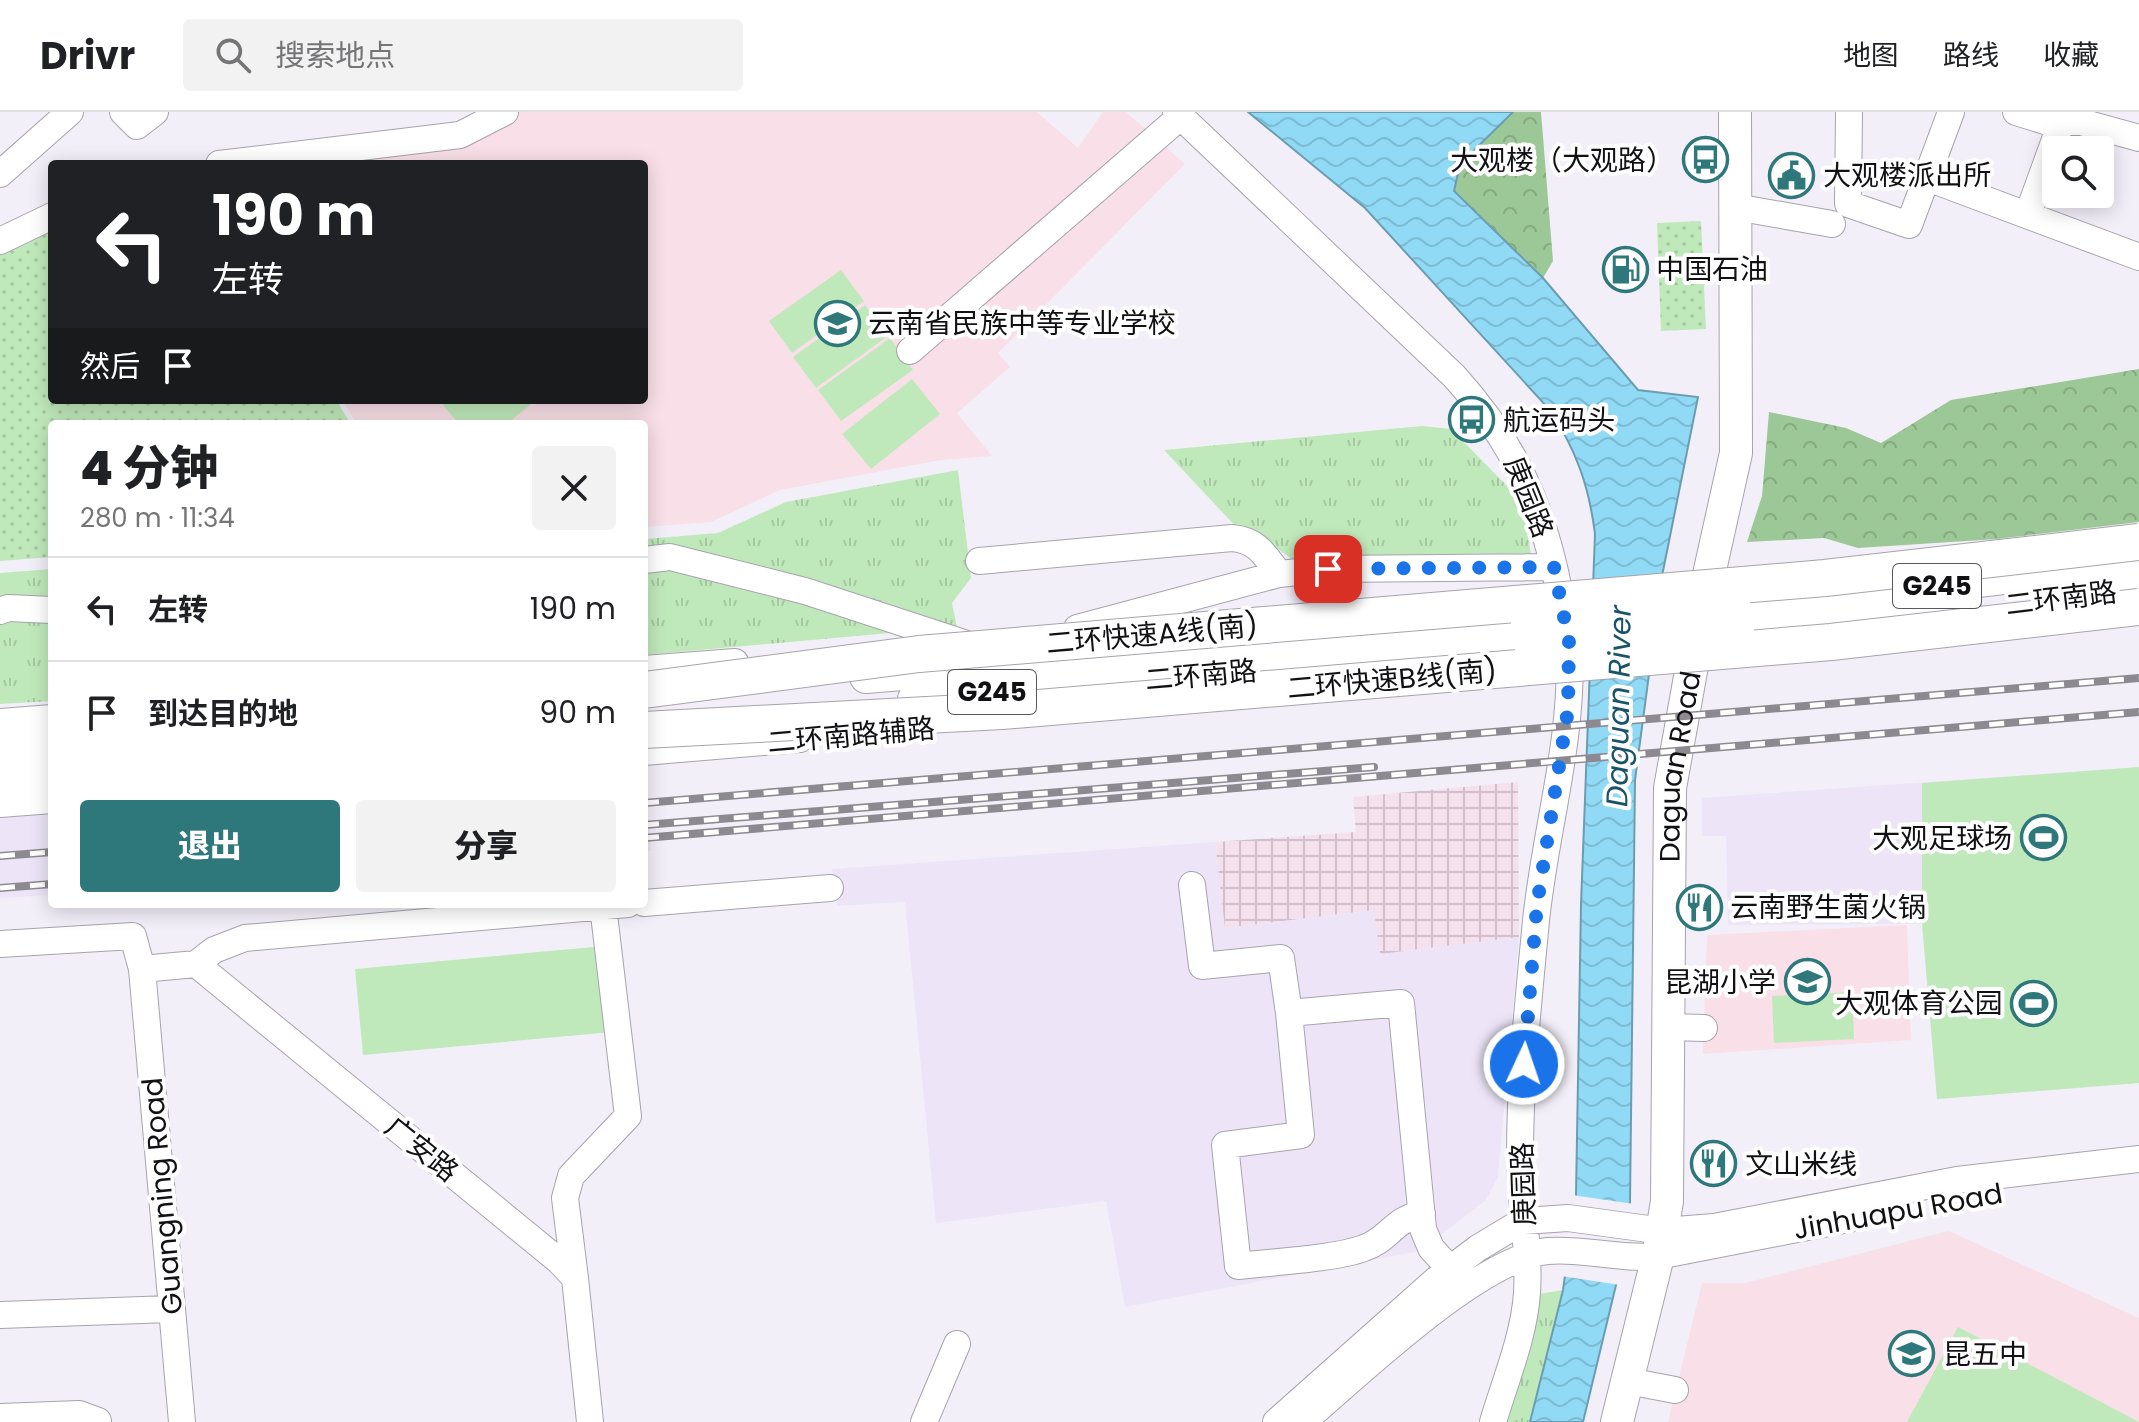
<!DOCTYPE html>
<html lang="zh">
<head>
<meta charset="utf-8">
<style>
  :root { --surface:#fff; --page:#f2f2f2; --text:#202124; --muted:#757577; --line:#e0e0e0; --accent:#2e787c }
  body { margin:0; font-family:Poppins,"Noto Sans SC",sans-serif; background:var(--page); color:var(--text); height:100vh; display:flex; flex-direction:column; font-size:30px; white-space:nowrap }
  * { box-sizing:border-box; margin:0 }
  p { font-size:26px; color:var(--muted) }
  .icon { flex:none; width:44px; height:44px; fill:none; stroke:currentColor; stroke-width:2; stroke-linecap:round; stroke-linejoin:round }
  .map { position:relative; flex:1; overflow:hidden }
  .sheet { position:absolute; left:48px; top:308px; width:600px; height:488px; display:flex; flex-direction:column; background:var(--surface); border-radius:8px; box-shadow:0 4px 20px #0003 }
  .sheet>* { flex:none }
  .banner { position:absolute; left:48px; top:48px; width:600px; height:244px; border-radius:8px; box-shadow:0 4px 20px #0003; background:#202124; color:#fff; overflow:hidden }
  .fabs { position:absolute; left:2042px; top:24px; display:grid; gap:16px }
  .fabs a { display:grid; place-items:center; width:72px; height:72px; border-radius:8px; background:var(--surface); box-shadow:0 4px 20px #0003; font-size:40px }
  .pin { position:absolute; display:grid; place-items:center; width:68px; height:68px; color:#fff; margin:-34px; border-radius:16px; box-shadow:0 4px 12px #0006 }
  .me { position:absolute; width:88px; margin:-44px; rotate:3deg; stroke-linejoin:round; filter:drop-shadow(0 0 6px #0008) }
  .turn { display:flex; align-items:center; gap:28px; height:168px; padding:0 32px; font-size:36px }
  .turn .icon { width:104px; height:104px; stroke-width:2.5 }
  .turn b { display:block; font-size:56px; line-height:68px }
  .then { display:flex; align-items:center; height:76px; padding:0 32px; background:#0003; gap:16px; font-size:30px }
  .round { display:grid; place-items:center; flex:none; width:84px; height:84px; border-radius:8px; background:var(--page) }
  .summary { display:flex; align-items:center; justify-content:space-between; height:136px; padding:0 32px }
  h1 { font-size:48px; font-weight:800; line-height:60px }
  .button { display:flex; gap:16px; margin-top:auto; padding:16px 32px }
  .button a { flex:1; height:92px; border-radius:8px; background:var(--accent); color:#fff; font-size:32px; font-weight:800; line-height:92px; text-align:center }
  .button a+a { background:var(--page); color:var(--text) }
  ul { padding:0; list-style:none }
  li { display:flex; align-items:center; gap:24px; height:104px; padding:0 32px; border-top:2px solid var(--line) }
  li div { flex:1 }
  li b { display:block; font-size:30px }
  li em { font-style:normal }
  header { display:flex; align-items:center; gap:48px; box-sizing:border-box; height:112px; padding:0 40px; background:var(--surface); border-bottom:2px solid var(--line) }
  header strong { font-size:38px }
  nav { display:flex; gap:44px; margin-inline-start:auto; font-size:28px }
  .search { width:560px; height:72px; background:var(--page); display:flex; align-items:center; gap:20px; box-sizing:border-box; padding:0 28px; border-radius:8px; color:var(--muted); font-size:30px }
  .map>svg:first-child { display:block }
  .built { fill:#ede5f7 }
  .industrial { fill:url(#industrial-grid) }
  .education { fill:#f9dfe7 }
  .grass { fill:url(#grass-dots) }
  .forest { fill:url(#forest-crowns) }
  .park { fill:url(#park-tufts) }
  .garden { fill:#c0e9bb }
  .water { fill:url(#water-waves); stroke:#6b9db1; stroke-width:2 }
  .pier { fill:#f3eff9 }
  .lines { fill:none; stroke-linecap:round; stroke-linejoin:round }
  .minor-casing { stroke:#a7a3ad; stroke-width:28 }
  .major-casing { stroke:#a7a3ad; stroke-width:34 }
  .highway-casing { stroke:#a7a3ad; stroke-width:38 }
  .minor { stroke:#fff; stroke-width:26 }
  .major { stroke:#fff; stroke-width:32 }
  .highway { stroke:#fff; stroke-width:36 }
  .rail-casing { stroke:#8c8990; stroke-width:8 }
  .rail { stroke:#fefefe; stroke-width:5; stroke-dasharray:15; stroke-linecap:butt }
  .major-bridge-casing { stroke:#a7a3ad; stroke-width:34; stroke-linecap:butt }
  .highway-bridge-casing { stroke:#a7a3ad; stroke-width:38; stroke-linecap:butt }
  .major-bridge { stroke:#fff; stroke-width:32 }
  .highway-bridge { stroke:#fff; stroke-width:36 }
  .route { stroke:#1a73e8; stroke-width:14; stroke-dasharray:0 25.2 }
  .labels { text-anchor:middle; stroke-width:8; stroke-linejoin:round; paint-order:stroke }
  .shield { fill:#fefefe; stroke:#58575a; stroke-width:2 }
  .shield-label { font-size:26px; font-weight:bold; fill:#111013 }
  .poi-label { font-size:28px; fill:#111013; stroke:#fefefe; text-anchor:start }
  .street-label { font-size:28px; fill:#111013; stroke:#fefefe }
  .water-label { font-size:30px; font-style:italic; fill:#185367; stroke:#fefefe }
</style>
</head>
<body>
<header>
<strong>Drivr</strong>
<div class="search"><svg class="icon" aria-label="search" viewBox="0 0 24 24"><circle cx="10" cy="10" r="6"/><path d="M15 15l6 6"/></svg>搜索地点</div>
<nav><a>地图</a><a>路线</a><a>收藏</a></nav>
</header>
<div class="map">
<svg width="2139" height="1310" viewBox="0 0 2139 1310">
  <defs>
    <pattern id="industrial-grid" width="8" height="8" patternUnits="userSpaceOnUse" patternTransform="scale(2)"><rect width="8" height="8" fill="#f5e0ee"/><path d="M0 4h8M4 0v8" fill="none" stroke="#d1bfcb"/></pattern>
    <pattern id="grass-dots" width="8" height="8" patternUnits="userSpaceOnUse" patternTransform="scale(2)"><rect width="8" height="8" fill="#c0e9bb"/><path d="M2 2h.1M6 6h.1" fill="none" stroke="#a4c7a0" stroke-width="1.8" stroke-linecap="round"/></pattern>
    <pattern id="forest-crowns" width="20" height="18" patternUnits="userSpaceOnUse" patternTransform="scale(2)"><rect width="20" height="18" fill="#9cc796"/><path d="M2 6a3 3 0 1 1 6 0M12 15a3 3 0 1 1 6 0" fill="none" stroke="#85aa80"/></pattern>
    <pattern id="park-tufts" width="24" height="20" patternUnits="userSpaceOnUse" patternTransform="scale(2)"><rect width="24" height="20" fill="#c0e9bb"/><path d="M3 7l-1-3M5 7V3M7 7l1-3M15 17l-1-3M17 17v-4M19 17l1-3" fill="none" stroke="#a4c7a0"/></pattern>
    <pattern id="water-waves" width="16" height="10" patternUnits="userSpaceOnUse" patternTransform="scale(2)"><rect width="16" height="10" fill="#91daf5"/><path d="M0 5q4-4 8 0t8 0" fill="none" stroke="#7cbad1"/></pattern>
  </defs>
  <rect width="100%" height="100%" fill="#f3eff9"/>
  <!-- built -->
  <path class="built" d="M644 652 651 739H644Z
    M2139 655V971L1937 987 1922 812 1728 813 1726 724H1702V686Z
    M52 695V783L0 786V699Z
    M1215 730 1225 816 1375 798 1380 842 1519 825 1498 1065 1486 1088 1420 1139 1125 1195 1106 1089 936 1111 905 790 837 794 832 757Z"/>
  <!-- industrial -->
  <path class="industrial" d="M1518 670 1519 825 1380 842 1374 798 1225 816 1215 730 1356 720 1353 685Z"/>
  <!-- education -->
  <path class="education" d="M513 0H1037L1078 36 1103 0H1126L1185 52 998 241 1010 255 957 301 992 344 941 348 780 378 711 410 644 415V312H357L342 288H644V52H290Z
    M1907 813 1911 928 1703 942 1707 823Z
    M1949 1119 2139 1206V1310H1668L1702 1171H1745Z"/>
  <!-- grass -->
  <path class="grass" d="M1701 109 1706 217 1661 219 1657 111Z
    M52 110V288H336L351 312H52V445L0 449V135Z"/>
  <!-- forest -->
  <path class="forest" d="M1513 0H1541L1553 149 1543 166 1454 79 1460 52Z
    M2139 257V410L1997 427 1858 436 1824 426 1747 430 1762 384 1769 300 1846 316 1881 331 1951 288Z"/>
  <!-- park -->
  <path class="park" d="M1422 314 1451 317 1510 377 1524 402 1531 442 1301 453 1266 429 1239 418 1164 338Z
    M958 358 971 466 952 491 957 515 644 543V427L718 421 786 390Z
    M52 457V589L0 592V461Z
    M1563 1178 1530 1310H1484L1527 1184Z"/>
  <!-- garden -->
  <path class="garden" d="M841 158 864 189 792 241 769 209Z
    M865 193 888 224 816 276 793 245Z
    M890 226 913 258 841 309 818 278Z
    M912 267 940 302 871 357 842 322Z
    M439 288H536L507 312H459Z
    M2139 655V971L1937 987 1922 811V671Z
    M604 834 612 920 363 943 355 857Z
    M1852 880 1854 927 1774 931 1772 884Z
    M1958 1215 2139 1310H1907Z"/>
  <!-- water -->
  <path class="water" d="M1248 0H1513L1460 52 1454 79 1543 166 1638 278 1698 285 1662 464 1635 668 1630 1091 1616 1173 1583 1310H1530L1563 1178 1576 1083 1581 793 1595 422C1589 374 1576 337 1549 297L1365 96Z"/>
  <!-- pier -->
  <path class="pier" d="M1572 1083 1634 1092 1620 1173 1561 1164Z"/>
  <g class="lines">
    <defs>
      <path id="minor" d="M123 0 137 14 155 0
        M1176 0 1454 264C1513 329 1542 392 1559 478 1562 495 1568 514 1569 531 1575 628 1543 724 1535 819 1528 893 1520 968 1520 1043 1520 1089 1530 1135 1527 1181 1524 1225 1505 1269 1493 1310
        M1849 0 1848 92 1909 113 1951 0
        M2016 0 2048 10H2081L2139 26
        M219 52 460 23 505 0
        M0 62 70 0
        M1925 65 2139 145
        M1735 95 1832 112
        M2028 102 2065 0
        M0 129 52 104
        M910 239 1180 5
        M644 448 670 445 805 479 964 531
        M979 449 1232 426C1257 428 1265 443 1279 462
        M0 499 8 496 52 498
        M1077 516 1279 462 1328 457 1554 455
        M644 557 735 550
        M0 610 52 606
        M644 640 800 627
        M0 692 52 688
        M1192 773 1202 854 1281 846 1289 901 1401 891 1423 1117 1431 1136 1450 1157
        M644 791 830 776
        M0 832 133 824 142 857 182 1310
        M196 852 214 838 245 826 628 792
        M142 857 196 852 559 1149 575 1166 590 1310
        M1289 901 1301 1023 1225 1033 1238 1154C1271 1150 1335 1147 1364 1136 1390 1127 1393 1107 1422 1102
        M1670 915 1704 916
        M575 1166 565 1086 571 1064 628 1004 603 794
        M0 1203 171 1197
        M1628 1269 1675 1278
        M0 1305 79 1302 98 1309
        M924 1310 957 1232
        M1276 1310 1437 1167 1478 1136 1523 1109 1568 1106 1663 1119 1714 1115 1957 1068 2139 1047
        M1303 1310C1357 1264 1479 1146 1548 1139 1584 1136 1621 1148 1658 1144L1854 1106"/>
      <g id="major">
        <path d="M2048 488 2139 476"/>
        <path d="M1734 493 1928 475 2139 450"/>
        <path d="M1738 519 1946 499"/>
        <path d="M866 565 1527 510"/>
        <path d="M914 587 1531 536"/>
        <path id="s1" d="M1617 1310 1658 1144 1667 1089 1670 676 1706 476 1736 341 1735 0"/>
      </g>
      <path id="highway" d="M0 633 52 629
        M0 669 52 665"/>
    </defs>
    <!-- minor casing -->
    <use href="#minor" class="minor-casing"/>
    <!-- major casing -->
    <use href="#major" class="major-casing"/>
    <!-- highway casing -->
    <use href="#highway" class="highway-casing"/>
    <!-- minor -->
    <use href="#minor" class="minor"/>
    <!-- major -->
    <use href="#major" class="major"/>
    <!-- highway -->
    <use href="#highway" class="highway"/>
    <defs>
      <path id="rail" d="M644 691 2139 566
        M644 713 1374 655
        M644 726 2139 600
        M0 744 52 740
        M0 776 52 772"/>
    </defs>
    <!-- rail casing -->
    <use href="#rail" class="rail-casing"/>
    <!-- rail -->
    <use href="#rail" class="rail"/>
    <defs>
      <path id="major-bridge" d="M1527 510 1734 493
        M1531 536 1738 519"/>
      <path id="highway-bridge" d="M644 578 919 542 1825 466 2139 430
        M644 618 1002 599 1831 530 2139 495"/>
    </defs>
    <!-- major-bridge casing -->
    <use href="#major-bridge" class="major-bridge-casing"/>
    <!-- highway-bridge casing -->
    <use href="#highway-bridge" class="highway-bridge-casing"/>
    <!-- major-bridge -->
    <use href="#major-bridge" class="major-bridge"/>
    <!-- highway-bridge -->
    <use href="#highway-bridge" class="highway-bridge"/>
  </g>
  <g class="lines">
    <!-- route -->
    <path class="route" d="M1328 457 1554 455 1569 530 1568 598 1537 793 1524 952"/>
  </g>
  <!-- icons -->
  <defs>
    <symbol id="bus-ring" viewBox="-11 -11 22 22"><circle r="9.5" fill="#fefefe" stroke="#2e787c" stroke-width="1.5"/><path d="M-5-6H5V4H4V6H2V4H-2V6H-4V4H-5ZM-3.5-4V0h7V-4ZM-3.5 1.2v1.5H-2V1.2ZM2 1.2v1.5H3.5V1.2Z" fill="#2e787c"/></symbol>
    <symbol id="civic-ring" viewBox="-11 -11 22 22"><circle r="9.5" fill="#fefefe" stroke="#2e787c" stroke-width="1.5"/><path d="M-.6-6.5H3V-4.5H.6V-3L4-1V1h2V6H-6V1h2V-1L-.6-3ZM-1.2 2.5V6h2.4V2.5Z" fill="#2e787c"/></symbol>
    <symbol id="fuel-ring" viewBox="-11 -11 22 22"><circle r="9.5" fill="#fefefe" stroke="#2e787c" stroke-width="1.5"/><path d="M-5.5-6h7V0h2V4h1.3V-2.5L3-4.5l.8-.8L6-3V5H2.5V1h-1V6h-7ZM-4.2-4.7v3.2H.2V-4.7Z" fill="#2e787c"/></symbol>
    <symbol id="school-ring" viewBox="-11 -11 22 22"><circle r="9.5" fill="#fefefe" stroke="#2e787c" stroke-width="1.5"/><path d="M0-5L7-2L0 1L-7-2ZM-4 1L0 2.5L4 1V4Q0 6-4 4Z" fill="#2e787c"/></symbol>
    <symbol id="stadium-ring" viewBox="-11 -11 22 22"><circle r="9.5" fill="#fefefe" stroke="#2e787c" stroke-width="1.5"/><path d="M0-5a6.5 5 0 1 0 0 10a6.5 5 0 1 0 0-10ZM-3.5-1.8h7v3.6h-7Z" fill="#2e787c"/></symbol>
    <symbol id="restaurant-ring" viewBox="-11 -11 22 22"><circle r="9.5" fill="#fefefe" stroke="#2e787c" stroke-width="1.5"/><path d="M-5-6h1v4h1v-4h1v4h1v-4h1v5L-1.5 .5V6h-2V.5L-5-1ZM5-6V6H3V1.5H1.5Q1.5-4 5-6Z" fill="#2e787c"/></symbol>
  </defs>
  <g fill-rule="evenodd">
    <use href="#bus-ring" x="1680" y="22" width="51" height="51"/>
    <use href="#civic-ring" x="1766" y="38" width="51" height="51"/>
    <use href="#fuel-ring" x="1600" y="132" width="51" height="51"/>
    <use href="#school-ring" x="812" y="186" width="51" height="51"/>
    <use href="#bus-ring" x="1446" y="282" width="51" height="51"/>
    <use href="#stadium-ring" x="2018" y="700" width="51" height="51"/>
    <use href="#restaurant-ring" x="1674" y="770" width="51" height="51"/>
    <use href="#school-ring" x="1782" y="844" width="51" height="51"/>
    <use href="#stadium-ring" x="2008" y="866" width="51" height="51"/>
    <use href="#restaurant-ring" x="1688" y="1026" width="51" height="51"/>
    <use href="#school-ring" x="1886" y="1216" width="51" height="51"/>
  </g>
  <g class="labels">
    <!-- shield labels -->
    <g class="shield">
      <rect x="1893" y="452" width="88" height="44" rx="6"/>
      <rect x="948" y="558" width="88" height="44" rx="6"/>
    </g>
    <g class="shield-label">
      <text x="1937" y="483">G245</text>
      <text x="992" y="589">G245</text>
    </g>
    <!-- poi labels -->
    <g class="poi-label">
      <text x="1674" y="58" text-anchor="end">大观楼（大观路）</text>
      <text x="1823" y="73">大观楼派出所</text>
      <text x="1656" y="167">中国石油</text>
      <text x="868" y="221">云南省民族中等专业学校</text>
      <text x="1503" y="318">航运码头</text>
      <text x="2012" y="736" text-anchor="end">大观足球场</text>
      <text x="1730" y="805">云南野生菌火锅</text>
      <text x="1776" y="880" text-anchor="end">昆湖小学</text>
      <text x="2003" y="901" text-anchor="end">大观体育公园</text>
      <text x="1745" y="1062">文山米线</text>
      <text x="1943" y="1252">昆五中</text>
    </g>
    <!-- street labels -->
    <g class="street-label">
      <text transform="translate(1529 385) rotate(68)" y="10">庚园路</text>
      <text transform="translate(2061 486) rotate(-7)" y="10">二环南路</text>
      <text transform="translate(1152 522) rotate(-5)" y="10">二环快速A线(南)</text>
      <text transform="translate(1201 563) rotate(-5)" y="10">二环南路</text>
      <text transform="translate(1392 567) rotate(-5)" y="10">二环快速B线(南)</text>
      <text transform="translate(851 623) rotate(-5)" y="10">二环南路辅路</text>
      <text dy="10" stroke="none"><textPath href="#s1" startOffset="662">Daguan Road</textPath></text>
      <text transform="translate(422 1037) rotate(39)" y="10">广安路</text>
      <text transform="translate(1523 1072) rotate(-92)" y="10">庚园路</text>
      <text transform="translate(162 1084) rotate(-95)" y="10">Guangning Road</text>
      <text transform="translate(1898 1099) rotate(-10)" y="10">Jinhuapu Road</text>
    </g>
    <!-- water labels -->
    <g class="water-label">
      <text transform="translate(1619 594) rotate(-89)" y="10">Daguan River</text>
    </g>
  </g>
</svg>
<div class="fabs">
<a><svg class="icon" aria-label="search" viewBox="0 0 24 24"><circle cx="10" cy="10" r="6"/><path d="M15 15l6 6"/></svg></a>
</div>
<div class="pin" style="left:1328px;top:457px;background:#d93025"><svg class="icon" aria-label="arrive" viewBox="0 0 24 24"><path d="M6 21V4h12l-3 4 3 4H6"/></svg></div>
<svg class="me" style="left:1524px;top:952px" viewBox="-20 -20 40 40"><circle r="17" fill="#1a73e8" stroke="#fff" stroke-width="3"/><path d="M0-11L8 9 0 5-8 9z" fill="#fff"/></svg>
<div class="banner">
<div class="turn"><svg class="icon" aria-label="left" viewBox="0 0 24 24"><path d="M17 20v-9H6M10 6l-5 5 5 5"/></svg><div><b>190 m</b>左转</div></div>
<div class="then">然后<svg class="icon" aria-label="arrive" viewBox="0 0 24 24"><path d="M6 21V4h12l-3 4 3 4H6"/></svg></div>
</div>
<section class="sheet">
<div class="summary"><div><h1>4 分钟</h1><p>280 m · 11:34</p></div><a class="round"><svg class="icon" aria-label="close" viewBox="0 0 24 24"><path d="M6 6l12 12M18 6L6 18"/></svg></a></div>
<ul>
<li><svg class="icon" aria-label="left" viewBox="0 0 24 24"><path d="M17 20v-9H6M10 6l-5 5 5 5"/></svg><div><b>左转</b></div><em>190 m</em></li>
<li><svg class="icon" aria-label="arrive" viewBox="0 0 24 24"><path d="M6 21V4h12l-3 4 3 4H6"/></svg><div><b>到达目的地</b></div><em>90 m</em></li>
</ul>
<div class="button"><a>退出</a><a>分享</a></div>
</section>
</div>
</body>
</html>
